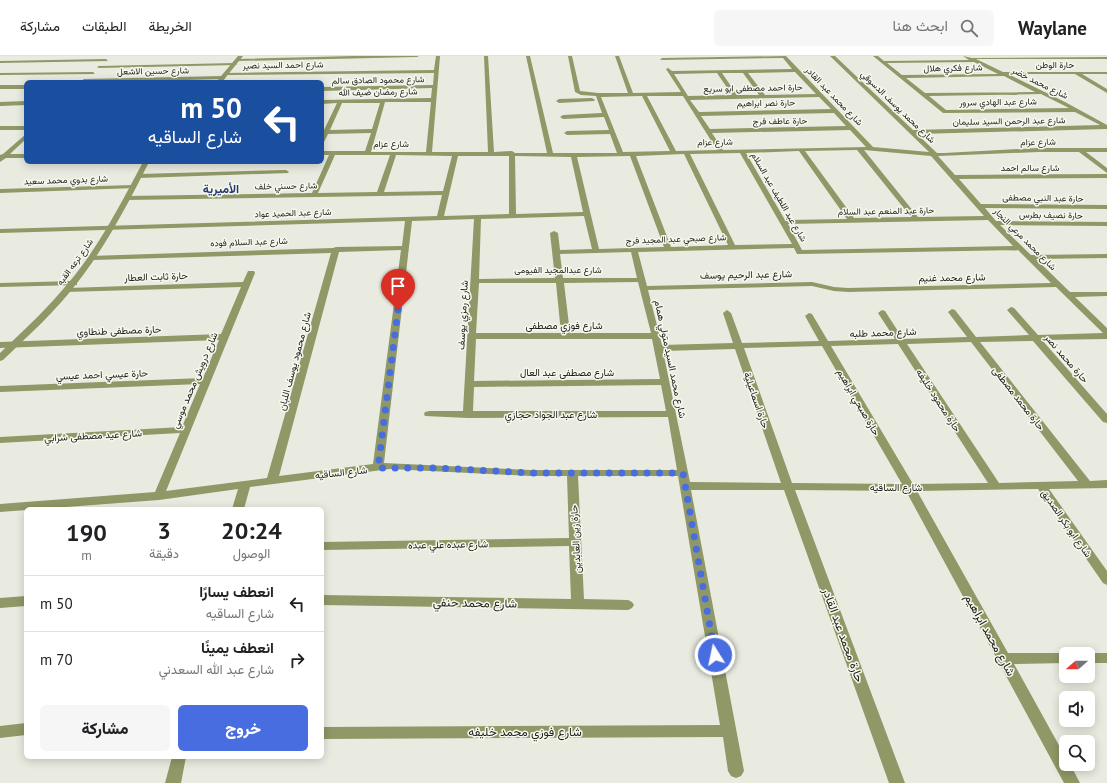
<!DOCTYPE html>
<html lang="ar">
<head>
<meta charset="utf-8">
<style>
  :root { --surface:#fff; --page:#f6f6f6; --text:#202124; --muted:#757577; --line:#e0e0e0; --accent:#476de0 }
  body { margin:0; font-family:"PT Sans",Vazirmatn,sans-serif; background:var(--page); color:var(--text); direction:rtl; height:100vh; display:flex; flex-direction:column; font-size:15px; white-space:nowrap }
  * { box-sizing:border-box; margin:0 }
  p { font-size:13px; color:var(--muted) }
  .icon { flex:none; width:22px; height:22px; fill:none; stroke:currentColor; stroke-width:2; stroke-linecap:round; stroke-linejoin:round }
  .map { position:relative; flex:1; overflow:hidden; direction:ltr }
  .panel { position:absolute; left:24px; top:451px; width:300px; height:252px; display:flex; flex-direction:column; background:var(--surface); border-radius:6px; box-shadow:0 2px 10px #0003; direction:rtl }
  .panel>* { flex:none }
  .banner { position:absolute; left:24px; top:24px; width:300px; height:84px; border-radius:6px; box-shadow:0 2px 10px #0003; direction:rtl; background:#1a4fa0; color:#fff; overflow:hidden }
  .needle { width:26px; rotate:250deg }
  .fabs { position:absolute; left:1059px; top:591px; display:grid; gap:8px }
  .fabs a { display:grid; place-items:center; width:36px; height:36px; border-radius:6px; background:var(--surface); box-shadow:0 2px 10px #0003; font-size:20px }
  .pin { position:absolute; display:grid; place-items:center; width:34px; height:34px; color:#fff; margin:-41px -17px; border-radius:50% 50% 50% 0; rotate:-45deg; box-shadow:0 0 4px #0007 }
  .pin .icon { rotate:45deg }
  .me { position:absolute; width:44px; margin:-22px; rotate:350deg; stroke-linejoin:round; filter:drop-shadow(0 0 3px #0008) }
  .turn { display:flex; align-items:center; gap:14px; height:84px; padding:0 16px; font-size:18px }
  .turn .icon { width:52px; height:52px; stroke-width:2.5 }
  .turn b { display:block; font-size:28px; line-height:34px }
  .eta { display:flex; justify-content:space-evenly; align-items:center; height:68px; text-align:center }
  .eta b { font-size:24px; font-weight:800; line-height:28px }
  .primary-button { display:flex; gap:8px; margin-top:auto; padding:8px 16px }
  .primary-button a { flex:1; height:46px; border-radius:6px; background:var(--accent); color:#fff; font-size:16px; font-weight:800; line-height:46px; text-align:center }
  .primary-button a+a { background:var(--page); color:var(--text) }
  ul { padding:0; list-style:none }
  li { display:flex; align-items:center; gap:12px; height:56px; padding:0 16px; border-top:1px solid var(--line) }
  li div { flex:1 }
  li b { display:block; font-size:15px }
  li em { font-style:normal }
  header { display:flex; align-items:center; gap:24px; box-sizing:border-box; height:56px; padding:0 20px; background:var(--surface); border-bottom:1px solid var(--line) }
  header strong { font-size:19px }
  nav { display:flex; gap:22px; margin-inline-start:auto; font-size:14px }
  .search { width:280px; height:36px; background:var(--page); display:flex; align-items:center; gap:10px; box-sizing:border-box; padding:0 14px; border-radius:6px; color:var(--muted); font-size:15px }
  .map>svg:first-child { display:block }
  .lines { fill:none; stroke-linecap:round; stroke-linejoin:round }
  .minor { fill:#8f9866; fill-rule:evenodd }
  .tertiary { fill:#8f9866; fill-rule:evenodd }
  .route { stroke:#476de0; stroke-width:7; stroke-dasharray:0 12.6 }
  .labels { text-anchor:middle; stroke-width:3; stroke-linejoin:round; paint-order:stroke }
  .far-street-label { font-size:9px; fill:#1d1e1a; stroke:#f6f8ed }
  .street-label { font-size:10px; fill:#1d1e1a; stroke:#f6f8ed }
  .far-district-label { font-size:12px; font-weight:bold; fill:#22366e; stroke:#f6f8ed }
  .near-street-label { font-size:12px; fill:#1d1e1a; stroke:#f6f8ed }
</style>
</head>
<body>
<header>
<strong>Waylane</strong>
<div class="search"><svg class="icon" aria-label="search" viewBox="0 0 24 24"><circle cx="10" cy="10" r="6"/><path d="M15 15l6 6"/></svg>ابحث هنا</div>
<nav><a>الخريطة</a><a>الطبقات</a><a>مشاركة</a></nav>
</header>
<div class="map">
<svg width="1107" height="727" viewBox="0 0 1107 727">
  <rect width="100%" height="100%" fill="#e9ebe0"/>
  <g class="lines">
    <!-- minor -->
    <path class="minor" d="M353 0H419L417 1 238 5 236 4 238 3Z
      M436 0H440L432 96H488L484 0H488L494 96 512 95 515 97H547L526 0H530L553 97H617L610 78 567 79 564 77 567 75 609 74 604 61 563 63 560 61 563 59 602 57 596 40 581 39 575 36 568 0H572L580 35 598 37H628L615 0H619L633 37 681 36 666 13 668 12 672 15 792 13 783 2 660 4 662 2 786 0 873 91 929 96 830 0H835L913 74 1100 69 1075 56 943 57 873 0H878L884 5 969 4 963 0 972 2 1107 1V3H976L1003 16H1107V18H1082L1107 33V37L1075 18H1008L1065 46 1107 69V73L917 78 937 97H944L1038 92H1107V96H1086L1107 112V117L1079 96H1038L938 100 955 119 1107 118V122L959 123 981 148 1107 149V153L985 152 996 165 1107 166V170L1000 169 1031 199 1107 198V202L1036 203 1070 236H1107V240L1075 241 1107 272V283L1042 284 1107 358V367L1103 366 1033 285 980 286 1090 425 1107 424V432L1049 433 1107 515V529L1103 527 1038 433 917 435 1008 597H1066L1070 598H1066V607L1014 608 1066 702V708H1070L1080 727H1064L906 435 795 434 905 727H889L784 434H691L744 715 741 720 736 722 731 720 728 715 723 681 322 683V671L720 669 678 420H578L584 543 628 544 632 546 634 549 632 552 628 554 322 549V539L571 543 569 490 322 494V486L569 482 567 420H531L390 413 250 431 244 453H232L238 433 159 444 0 456V448L155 436 180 377 0 387V381L182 371 200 328 0 336V330L203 322 219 284 0 292V286L221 278 241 231 65 236 64 234 68 232 243 226 248 215H254L255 217 166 435 267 422 331 197 93 204H90V200L333 192 336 191 402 190 405 165 0 177V173L437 160 442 139 127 144 124 142 127 140 312 137 329 99H322V95H365L371 77 328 78 324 86 322 87V74H324L337 47 322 48V44L431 42 432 32 322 35V31L433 29 434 17 226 19 224 17 434 14ZM974 6 998 18 902 19 887 7ZM795 16 816 38 765 39 748 17ZM717 17 732 39 688 40 674 18ZM722 17H743L759 39H737ZM1004 20 1035 36 925 37 906 22ZM1041 38 1069 52 946 54 929 40ZM642 40 670 95 623 96 601 41ZM647 40H683L717 94 676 95ZM819 41 831 53 699 56 690 44ZM385 46H431L426 96H371ZM342 47H380L372 73 330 74ZM834 57 846 70 710 73 701 60ZM850 74 866 91 723 94 712 77ZM857 94 911 161 854 162 805 95ZM864 94 931 100 984 160 918 161ZM799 95 847 163 785 164 746 97ZM740 97 792 188 735 189 690 98ZM684 98 728 189 671 191 636 100ZM335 99H390L377 136 318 137ZM396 99 452 100 443 135 384 136ZM458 100H509V158L444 160ZM515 100 571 101 583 156 516 158ZM630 100 664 191 599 193 577 101ZM584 160 592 193 560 194 558 177 554 175 550 177 555 222 479 223 481 163ZM474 163 463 355H429L425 356 424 358 425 360 468 362 668 361 677 414H531L384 407 412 165ZM988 164 1013 190 802 194 788 168ZM794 192 797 198H800L1018 194 1051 227 848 232 834 231 812 226 647 230 638 196ZM401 194 373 408 279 420 339 196ZM631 196 637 222H563L560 198ZM638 226 651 277H570L564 227ZM479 227H556L561 277H476ZM812 230 834 235 848 236 1056 231 1103 277 1038 279 1014 252 1011 251 1007 254 1029 279 976 281 955 254 952 253 948 256 967 281 903 283 885 255 882 254 878 257 895 283 828 285 812 258 809 257 805 260 819 285 742 287 731 257 727 254 723 257 733 287 662 289 648 234ZM476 283H652L660 323 474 325ZM971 286 1078 425 999 427 907 288ZM898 288 988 427 913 428 831 290ZM822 290 902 428 792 427 744 292ZM735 293 781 427 690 426 663 295ZM661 329 666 355H473L474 331Z
      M106 3 108 5 0 7V5Z
      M235 7 237 9 99 12 97 11 99 10Z
      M93 16 95 18 0 19V17Z
      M223 20 225 21V23L108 26 81 25 84 23Z
      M0 29H26V33H0Z
      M592 42 595 44 594 45 559 47 556 45 559 43Z
      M26 45V49L0 50V46Z
      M0 70H26V74H0Z
      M26 78V83L10 98H26V102H6L0 106V99L3 98Z
      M286 114 289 116 288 117 139 122 136 120 139 118Z
      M133 129 136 131 135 132 0 137V133Z
      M74 225H77V229L0 231V227Z
      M26 540V550L0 552V542Z
      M1088 597H1107V607H1088V598H1084Z
      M26 667V679L0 682V670Z
      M172 701H186L181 727H165Z"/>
    <!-- tertiary -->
    <path class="tertiary" d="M238 0H243L222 26H216Z
      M143 106H149C128 148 106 190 77 227 56 255 29 279 3 304L0 305V297C24 274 49 251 70 225 100 189 121 147 143 106Z"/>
  </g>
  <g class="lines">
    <!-- route -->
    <path class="route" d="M398 254 378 412H438L532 417H683L715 599"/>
  </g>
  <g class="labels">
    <!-- far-street labels -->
    <g class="far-street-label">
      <text transform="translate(283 9) rotate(-1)" y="3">شارع احمد السيد نصير</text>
      <text x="1055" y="12">حارة الوطن</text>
      <text transform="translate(953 12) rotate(-1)" y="3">شارع فكري هلال</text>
      <text transform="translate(153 15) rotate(-1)" y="3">شارع حسين الاشعل</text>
      <text transform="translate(378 24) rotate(-1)" y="3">شارع محمود الصادق سالم</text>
      <text transform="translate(1040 27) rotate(26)" y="3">شارع محمد خضر</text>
      <text transform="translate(753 32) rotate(-1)" y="3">حارة احمد مصطفى ابو سريع</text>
      <text transform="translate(378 36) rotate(-1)" y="3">شارع رمضان ضيف الله</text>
      <text transform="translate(834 40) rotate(46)" y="3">شارع محمد عبد القادر</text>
      <text transform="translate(998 46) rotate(-1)" y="3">شارع عبد الهادي سرور</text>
      <text transform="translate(766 47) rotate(-1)" y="3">حارة نصر ابراهيم</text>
      <text transform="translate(898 51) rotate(44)" y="3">شارع محمد يوسف الدسوقي</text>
      <text transform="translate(780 65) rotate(-1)" y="3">حارة عاطف فرج</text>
      <text transform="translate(1009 65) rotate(-1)" y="3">شارع عبد الرحمن السيد سليمان</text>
      <text transform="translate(715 86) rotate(-1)" y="3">شارع عزام</text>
      <text transform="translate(1038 86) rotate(-1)" y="3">شارع عزام</text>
      <text x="391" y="91">شارع عزام</text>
      <text x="1030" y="115">شارع سالم احمد</text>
      <text transform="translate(66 124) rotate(-2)" y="3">شارع بدوي محمد سعيد</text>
      <text transform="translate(286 130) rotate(-1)" y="3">شارع حسني خلف</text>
      <text transform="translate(779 141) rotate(60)" y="3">شارع عبد اللطيف عبد السلام</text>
      <text transform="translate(1043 142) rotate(1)" y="3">حارة عبد النبي مصطفى</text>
      <text transform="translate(886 155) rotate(-1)" y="3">حارة عبد المنعم عبد السلام</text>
      <text transform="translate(293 157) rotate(-2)" y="3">شارع عبد الحميد عواد</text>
      <text transform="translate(1051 159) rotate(1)" y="3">حارة نصيف بطرس</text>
      <text transform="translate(676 183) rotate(-2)" y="3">شارع صبحي عبد المجيد فرج</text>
      <text transform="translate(1025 183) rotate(45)" y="3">شارع محمد مرعي النجار</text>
      <text transform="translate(249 186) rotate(-2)" y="3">شارع عبد السلام فوده</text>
      <text transform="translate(75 206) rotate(-54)" y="3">شارع ترعه القبه</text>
      <text x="558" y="217">شارع عبدالمجيد الفيومى</text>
    </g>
    <!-- street labels -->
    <g class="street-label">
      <text transform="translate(746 218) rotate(-1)" y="4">شارع عبد الرحيم يوسف</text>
      <text transform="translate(156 220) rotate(-2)" y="4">حارة ثابت العطار</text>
      <text transform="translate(952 221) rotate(-1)" y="4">شارع محمد غنيم</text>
      <text transform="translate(462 259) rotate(-87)" y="4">شارع رمزي يوسف</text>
      <text x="564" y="273">شارع فوزي مصطفى</text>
      <text transform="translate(119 274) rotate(-2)" y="4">حارة مصطفى طنطاوي</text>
      <text transform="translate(883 276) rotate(-2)" y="4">شارع محمد طلبه</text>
      <text transform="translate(1067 302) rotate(49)" y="4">حارة محمد نصر</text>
      <text transform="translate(671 303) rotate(78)" y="4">شارع محمد السيد متولي همام</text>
      <text transform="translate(294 305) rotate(-75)" y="4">شارع محمود يوسف اللبان</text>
      <text x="567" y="320">شارع مصطفى عبد العال</text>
      <text transform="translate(102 318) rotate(-2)" y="4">حارة عيسي احمد عيسي</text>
      <text transform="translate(194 324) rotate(-67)" y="4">شارع درويش محمد موسي</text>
      <text transform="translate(1019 342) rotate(52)" y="4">حارة محمد مصطفى</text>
      <text transform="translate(757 344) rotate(71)" y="4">حارة اسماعيلية</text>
      <text transform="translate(939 344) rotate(57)" y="4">حارة محمود خليفه</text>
      <text transform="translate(859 346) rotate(60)" y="4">حارة صبحي ابراهيم</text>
      <text x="551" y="362">شارع عبد الجواد حجازي</text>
      <text transform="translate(93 379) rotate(-3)" y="4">شارع عيد مصطفى شرابي</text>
      <text transform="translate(341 416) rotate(-6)" y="4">شارع الساقيه</text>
      <text x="896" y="435">شارع الساقيه</text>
      <text transform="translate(1067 467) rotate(55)" y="4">شارع ابو بكر الصديق</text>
      <text transform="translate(575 483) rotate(-93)" y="4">حارة زين العابدين</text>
      <text transform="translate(448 488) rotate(-1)" y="4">شارع عبده علي عبده</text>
    </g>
    <!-- far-district labels -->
    <g class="far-district-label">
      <text x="221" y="137">الأميرية</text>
    </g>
    <!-- near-street labels -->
    <g class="near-street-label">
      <text transform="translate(475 547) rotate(1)" y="4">شارع محمد حنفي</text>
      <text transform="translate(843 579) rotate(70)" y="4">حارة محمد عبد القادر</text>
      <text transform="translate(990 579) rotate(61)" y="4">شارع محمد ابراهيم</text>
      <text x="525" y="680">شارع فوزي محمد خليفه</text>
    </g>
  </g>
</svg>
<div class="fabs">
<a><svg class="needle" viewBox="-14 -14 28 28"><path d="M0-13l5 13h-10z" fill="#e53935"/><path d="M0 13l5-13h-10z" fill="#757577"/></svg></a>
<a><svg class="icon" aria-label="sound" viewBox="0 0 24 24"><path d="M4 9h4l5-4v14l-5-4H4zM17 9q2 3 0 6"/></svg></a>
<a><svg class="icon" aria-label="search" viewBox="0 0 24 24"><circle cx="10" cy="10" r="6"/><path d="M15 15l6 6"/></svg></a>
</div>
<div class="pin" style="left:398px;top:254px;background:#d93025"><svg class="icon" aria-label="arrive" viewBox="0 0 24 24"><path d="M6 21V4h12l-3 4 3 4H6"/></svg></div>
<svg class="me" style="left:715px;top:599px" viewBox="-20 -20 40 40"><circle r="17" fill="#476de0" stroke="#fff" stroke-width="3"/><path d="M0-11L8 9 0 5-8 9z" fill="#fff"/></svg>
<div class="banner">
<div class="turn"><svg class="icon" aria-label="left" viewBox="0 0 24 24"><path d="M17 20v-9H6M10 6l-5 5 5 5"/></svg><div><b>50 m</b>شارع الساقيه</div></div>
</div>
<section class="panel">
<div class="eta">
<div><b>20:24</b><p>الوصول</p></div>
<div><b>3</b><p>دقيقة</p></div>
<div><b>190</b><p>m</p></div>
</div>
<ul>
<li><svg class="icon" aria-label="left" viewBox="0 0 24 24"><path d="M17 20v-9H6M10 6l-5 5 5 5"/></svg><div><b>انعطف يسارًا</b><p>شارع الساقيه</p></div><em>50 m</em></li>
<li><svg class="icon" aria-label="right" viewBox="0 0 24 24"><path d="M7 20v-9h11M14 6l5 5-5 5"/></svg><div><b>انعطف يمينًا</b><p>شارع عبد الله السعدني</p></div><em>70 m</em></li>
</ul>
<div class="primary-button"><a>خروج</a><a>مشاركة</a></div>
</section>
</div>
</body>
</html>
